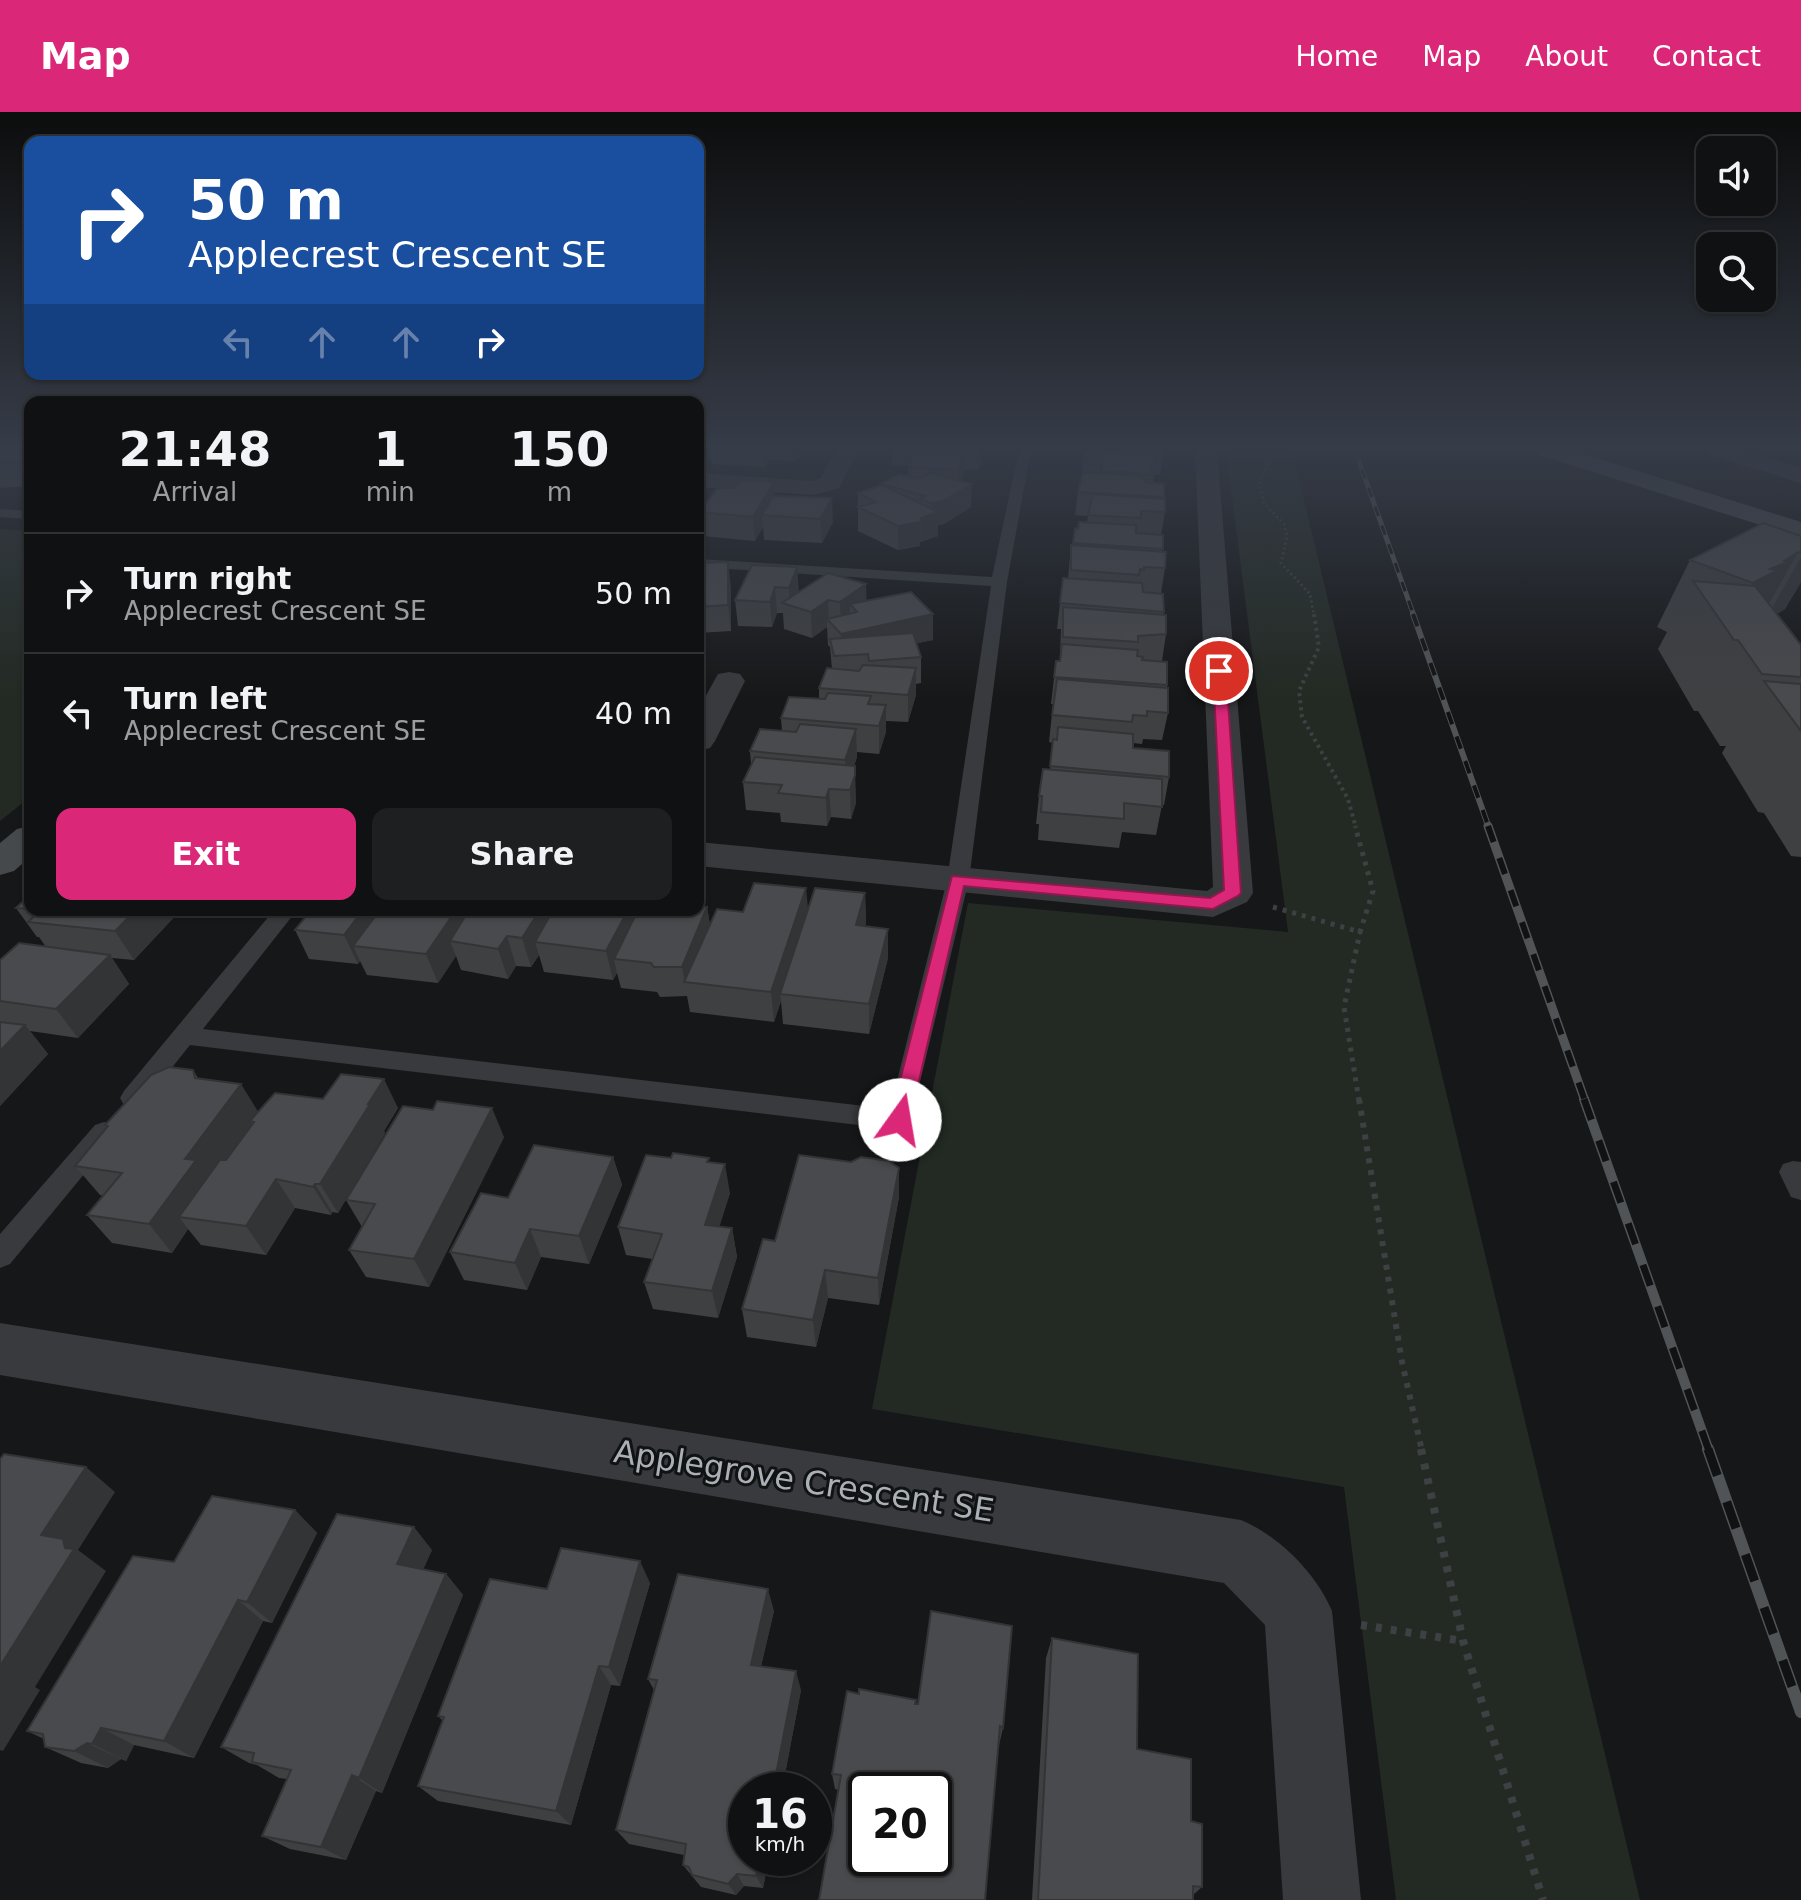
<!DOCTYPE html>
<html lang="en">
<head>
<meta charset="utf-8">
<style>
  :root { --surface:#101112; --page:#1e1f20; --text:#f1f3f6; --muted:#9c9d9f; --line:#303132; --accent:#db2777 }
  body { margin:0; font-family:"DejaVu Sans",sans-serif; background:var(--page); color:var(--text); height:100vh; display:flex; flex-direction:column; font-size:30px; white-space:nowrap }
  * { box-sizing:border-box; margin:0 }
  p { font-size:26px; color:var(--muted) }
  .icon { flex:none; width:44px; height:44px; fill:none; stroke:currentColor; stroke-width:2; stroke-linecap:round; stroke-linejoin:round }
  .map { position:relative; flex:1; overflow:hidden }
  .drawer { position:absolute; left:24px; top:284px; width:680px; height:520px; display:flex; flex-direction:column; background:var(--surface); border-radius:16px; box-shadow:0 2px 6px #0004,0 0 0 2px var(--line) }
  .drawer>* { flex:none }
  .hud { position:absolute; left:24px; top:24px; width:680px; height:244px; border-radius:16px; box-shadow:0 2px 6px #0004,0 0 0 2px var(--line); background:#1a4fa0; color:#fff; overflow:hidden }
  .tools { position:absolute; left:1696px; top:24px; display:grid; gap:16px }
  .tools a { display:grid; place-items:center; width:80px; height:80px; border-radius:16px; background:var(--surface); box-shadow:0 2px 6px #0004,0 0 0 2px var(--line); font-size:40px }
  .speed { position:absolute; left:728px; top:1660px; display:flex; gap:16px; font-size:40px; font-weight:700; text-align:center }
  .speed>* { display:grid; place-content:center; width:104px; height:104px; border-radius:50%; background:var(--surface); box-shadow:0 2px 6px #0004,0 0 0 2px var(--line); line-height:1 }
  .speed small { font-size:20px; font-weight:400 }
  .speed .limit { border:4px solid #111; border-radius:12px; background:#fff; color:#111 }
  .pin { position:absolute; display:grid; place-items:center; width:68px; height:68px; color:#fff; margin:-34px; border:4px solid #fff; border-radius:50%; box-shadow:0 2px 8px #0007 }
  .me { position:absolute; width:88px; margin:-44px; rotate:13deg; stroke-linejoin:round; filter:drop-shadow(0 0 6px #0008) }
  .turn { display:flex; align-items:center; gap:28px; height:168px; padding:0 32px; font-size:36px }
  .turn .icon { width:104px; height:104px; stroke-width:2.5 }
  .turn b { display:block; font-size:56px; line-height:68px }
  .lanes { display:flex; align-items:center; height:76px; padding:0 32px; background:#0003; justify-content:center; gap:40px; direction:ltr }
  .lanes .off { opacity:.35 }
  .eta { display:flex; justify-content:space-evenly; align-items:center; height:136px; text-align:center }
  .eta b { font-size:48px; font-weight:800; line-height:56px }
  .button { display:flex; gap:16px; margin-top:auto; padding:16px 32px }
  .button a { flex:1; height:92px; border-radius:16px; background:var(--accent); color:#fff; font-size:32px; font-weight:800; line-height:92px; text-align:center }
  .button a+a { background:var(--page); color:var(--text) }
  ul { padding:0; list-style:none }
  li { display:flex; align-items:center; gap:24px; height:120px; padding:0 32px; border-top:2px solid var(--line) }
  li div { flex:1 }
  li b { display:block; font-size:30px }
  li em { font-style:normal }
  header { display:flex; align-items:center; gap:48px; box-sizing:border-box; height:112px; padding:0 40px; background:var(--accent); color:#fff }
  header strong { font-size:38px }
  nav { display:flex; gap:44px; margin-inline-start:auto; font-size:28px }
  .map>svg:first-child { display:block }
  .green { fill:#232a23 }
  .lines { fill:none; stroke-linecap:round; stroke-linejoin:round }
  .path-far4 { stroke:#3e4143; stroke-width:3; stroke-dasharray:2 3; stroke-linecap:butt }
  .path-far3 { stroke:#3e4143; stroke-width:4; stroke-dasharray:3 4; stroke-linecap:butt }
  .path-far2 { stroke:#3e4143; stroke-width:5; stroke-dasharray:4 6; stroke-linecap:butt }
  .path-far1 { stroke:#3e4143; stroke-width:6; stroke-dasharray:5 7; stroke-linecap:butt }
  .path { stroke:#3e4143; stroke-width:8; stroke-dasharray:6 9; stroke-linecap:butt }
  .lane { fill:#383a3d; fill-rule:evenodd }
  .street { fill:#383a3d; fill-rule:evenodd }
  .secondary { fill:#46494c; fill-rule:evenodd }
  .rail-far4-casing { stroke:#515457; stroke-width:5 }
  .rail-far3-casing { stroke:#515457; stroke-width:6 }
  .rail-far2-casing { stroke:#515457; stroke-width:9 }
  .rail-far1-casing { stroke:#515457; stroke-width:10 }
  .rail-casing { stroke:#515457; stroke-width:12 }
  .rail-far4 { stroke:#111213; stroke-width:3; stroke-dasharray:10; stroke-linecap:butt }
  .rail-far3 { stroke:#111213; stroke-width:4; stroke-dasharray:13; stroke-linecap:butt }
  .rail-far2 { stroke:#111213; stroke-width:6; stroke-dasharray:17; stroke-linecap:butt }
  .rail-far1 { stroke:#111213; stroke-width:7; stroke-dasharray:22; stroke-linecap:butt }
  .rail { stroke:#111213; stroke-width:9; stroke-dasharray:28; stroke-linecap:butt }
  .wall { fill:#3f4042; fill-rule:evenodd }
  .shaded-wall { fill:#333436 }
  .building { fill:#494a4d; stroke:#333436; stroke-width:2; fill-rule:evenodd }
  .route { fill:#db2777; stroke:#8e194d; stroke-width:2 }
  .labels { text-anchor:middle; stroke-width:6; stroke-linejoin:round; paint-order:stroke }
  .near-street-label { font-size:32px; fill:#aab0b6; stroke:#111213 }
</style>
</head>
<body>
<header>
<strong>Map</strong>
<nav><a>Home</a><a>Map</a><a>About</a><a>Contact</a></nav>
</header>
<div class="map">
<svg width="1801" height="1788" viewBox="0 0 1801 1788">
  <rect width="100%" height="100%" fill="#161718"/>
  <!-- green -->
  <path class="green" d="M1226 338H1292L1640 1788H1396L1344 1375 872 1297 968 791 1288 820Z
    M0 417 30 419V685L0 709Z"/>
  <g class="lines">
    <!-- path-far4 -->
    <path class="path-far4" d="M1274 338 1259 371 1264 391 1284 412 1287 424 1281 451 1310 482 1314 504"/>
    <!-- path-far3 -->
    <path class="path-far3" d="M1314 502 1319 535 1299 579 1302 605 1348 687 1356 716"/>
    <!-- path-far2 -->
    <path class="path-far2" d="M1273 795 1360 820 1373 779 1355 714
      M1359 989 1344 895 1360 820"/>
    <!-- path-far1 -->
    <path class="path-far1" d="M1359 987 1402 1250 1422 1339"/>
    <!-- path -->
    <path class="path" d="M1421 1337 1463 1529 1543 1788
      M1361 1513 1463 1529"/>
    <!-- lane -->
    <path class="lane" d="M1019 338H1031L1007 470 969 768 909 1015 900 1018 190 933 142 993 133 996 124 993 120 986 124 979 274 798H297L203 917 890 997 947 768 991 474 698 455V447L992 465Z
      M0 397 30 399V407L0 405Z
      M104 1010 113 1013 117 1020 113 1027 10 1152 0 1156V1122L95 1013Z
      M1793 1049 1801 1050V1088L1791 1085 1779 1060 1783 1052Z"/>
    <!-- street -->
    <path class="street" d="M836 338H858L839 376 814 383 698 375V361L813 369 821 366Z
      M1195 338H1217L1253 781 1247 790 1213 805 698 754V730L1207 779 1213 775Z
      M1707 338H1741L1801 356V371L1710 343Z
      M729 560 740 562 745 569 715 629 710 636 698 639V598L718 562Z
      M0 1211 1241 1408C1279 1424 1316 1461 1332 1499L1361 1788H1283L1265 1513 1224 1471 0 1263Z"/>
    <!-- secondary -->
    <path class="secondary" d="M1537 338H1571L1801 410V426L1540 343Z
      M30 714V745L14 759 0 763V731L17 717Z"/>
    <defs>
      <path id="rail-far4" d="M1355 338 1414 504"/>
      <path id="rail-far3" d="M1413 502 1489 716"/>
      <path id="rail-far2" d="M1488 714 1585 989"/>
      <path id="rail-far1" d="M1584 987 1709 1339"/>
      <path id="rail" d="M1708 1337 1801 1600"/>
    </defs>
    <!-- rail-far4 casing -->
    <use href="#rail-far4" class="rail-far4-casing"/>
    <!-- rail-far3 casing -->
    <use href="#rail-far3" class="rail-far3-casing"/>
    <!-- rail-far2 casing -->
    <use href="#rail-far2" class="rail-far2-casing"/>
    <!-- rail-far1 casing -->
    <use href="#rail-far1" class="rail-far1-casing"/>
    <!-- rail casing -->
    <use href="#rail" class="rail-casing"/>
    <!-- rail-far4 -->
    <use href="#rail-far4" class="rail-far4"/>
    <!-- rail-far3 -->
    <use href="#rail-far3" class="rail-far3"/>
    <!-- rail-far2 -->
    <use href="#rail-far2" class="rail-far2"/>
    <!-- rail-far1 -->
    <use href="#rail-far1" class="rail-far1"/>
    <!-- rail -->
    <use href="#rail" class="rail"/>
  </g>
  <!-- wall -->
  <path class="wall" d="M0 338H30V374L0 376Z
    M709 338H802L795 349 770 348 765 355 712 352Z
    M892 338H982V349L978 358 964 357 961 369 971 395 942 413H938V424L920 430V434L898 438 858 419V381L881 374V372L908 365V354L892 353Z
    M1084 338H1164L1160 363H1154L1153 371 1164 372 1165 400 1161 423H1163L1162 440 1165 456 1161 481 1166 522 1162 549H1154L1167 573 1168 601 1162 628 1143 627 1142 632 1133 631V636L1169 665 1164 693H1162L1156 723 1122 720 1119 736 1038 728 1039 712H1036L1039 684 1050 657 1053 631 1049 630 1053 592H1051L1056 549H1060V542L1061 517H1057L1063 466 1068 467 1071 433H1073L1075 416 1078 417 1087 410 1088 404 1075 403 1078 380 1100 361 1101 360 1082 359Z
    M698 378 705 392 775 384 833 410 822 431 764 428 763 415 755 429 703 424 701 409 698 414Z
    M1801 424V470L1785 497 1777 502 1801 533V745L1791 744 1764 701 1758 700 1722 641 1726 634H1720L1698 599H1694L1658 537 1667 520 1657 515 1690 448Z
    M698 451 731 475V519L698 521Z
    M752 453 798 480 867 489 933 528 917 531 921 545V571L916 572V583L908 610 886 609V620L879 642 857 640V645L854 654 856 691 851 707 831 705 827 714 781 710 780 701 746 698 743 670 751 652 750 639 782 619 781 606 819 587V576L832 557 830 535 828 533 827 515 812 526 784 517 783 501H777L772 515 738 514 735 488Z
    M865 781 866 810 865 814 888 846 869 922 783 912 781 889 774 910 690 900 687 884 660 885 657 880 621 876 617 861 613 868 544 860 539 843 531 855 516 854 508 867 461 858 456 844 438 871 367 863 360 849 358 852 309 847 295 818 698 798V784L700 794 707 795 710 813 743 800 808 798Z
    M30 783V798H177L178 801 134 848 112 846 129 872 78 926 30 919 48 942 0 994V848L46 835 39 825H37L16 796Z
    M193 958 198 966 259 1000 398 996 384 1019 385 1021 338 1101 332 1100 331 1103 295 1096 266 1143 201 1133 188 1117 172 1141 112 1131 87 1103 104 1084 100 1083 75 1054 107 1015 105 1013ZM252 1012 226 1048H225Z
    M504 1025 429 1175 366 1165 349 1138 362 1115 346 1088Z
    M613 1045 622 1073 589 1152 541 1145 527 1178 464 1168 450 1140 508 1086Z
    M709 1050 730 1081 719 1115 732 1116 737 1145 718 1206 653 1197 644 1170 652 1147 626 1143 618 1115Z
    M899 1056V1085L879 1193 828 1186 816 1235 747 1225 742 1197 775 1129Z
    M295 1398 317 1421 272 1511 263 1509 194 1646 134 1633 126 1649 121 1647 108 1656 81 1651 45 1635 44 1627 27 1619 174 1450Z
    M432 1438 423 1457 446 1462 463 1483 382 1681 376 1679 346 1748 290 1737 262 1724 287 1667 279 1666 257 1653 249 1651 221 1635Z
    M650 1471 620 1574 611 1573 571 1713 438 1689 418 1674 443 1609 438 1604 547 1477Z
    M774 1499 761 1554 801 1578 782 1678H746L769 1746 763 1776 744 1774 736 1783 701 1775 683 1753 684 1743 629 1732 616 1718 654 1578 648 1567Z
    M1052 1526 1191 1709 1202 1775 1193 1783V1788H1032L1046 1546Z
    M916 1592 1003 1616 999 1633 839 1678 835 1677 832 1662Z"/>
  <!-- shaded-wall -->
  <path class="shaded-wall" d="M764 338H770V348L765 355Z
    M794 338H802L795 349Z
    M965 338 964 360 957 381 972 372 971 395 942 413H938V424L920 430 921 406 931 403V391L957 381 958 358Z
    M979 338H982V349L978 358Z
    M30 345V373L19 351Z
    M774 370 775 394 762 403 763 415 755 429 753 405Z
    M703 378 706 400H700L701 409 698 414V386Z
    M832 386 833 410 822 431 820 407Z
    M920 410V434L898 438V414Z
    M1798 440 1761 506 1738 526 1733 529 1727 518 1753 471 1770 457Z
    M1801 445V470L1785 497 1765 508Z
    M728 450 731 475V519L728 493Z
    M797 455 799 480 790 494 789 476Z
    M866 472 867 497 857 500 850 492V509L841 516 840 490Z
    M775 475 777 501 772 515 770 490Z
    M828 488 829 509 827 507V515L812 526 811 500Z
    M933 502V528L868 542 841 544V522Z
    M916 556V583L908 610V583Z
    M886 593V620L879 642V614Z
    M856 617 857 645 847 676 845 648Z
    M855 654 856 691 851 707 850 678Z
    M829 677 831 705 827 714 826 686Z
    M806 776 809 806 780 882 781 889 774 910 771 880Z
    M865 781 866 810 857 842 856 813Z
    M707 795 712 824 685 871 682 855Z
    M136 798H177L178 801 134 848 115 819Z
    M363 798H397L353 834 360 849 358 852 344 823Z
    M456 798H486L450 829 456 844 438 871 426 842Z
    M540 798H555L535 830 539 843 531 855 522 826Z
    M628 798H649L614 847 617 861 613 868 606 839Z
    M888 817V846L869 922V892Z
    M507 824 516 854 508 867 498 837Z
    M110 843 129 872 78 926 56 897Z
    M25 913 48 942 0 994V939Z
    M384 967 398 996 384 1019 385 1021 338 1101 320 1072Z
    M241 972 259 1001 250 1009 252 1012 210 1069 179 1105 188 1117 172 1141 149 1112 185 1047Z
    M492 996 504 1025 429 1175 414 1147Z
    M613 1045 622 1073 589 1152 579 1124Z
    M725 1052 730 1081 711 1141 705 1113Z
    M899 1056V1085L879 1193 878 1166Z
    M276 1067 295 1096 266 1143 246 1114Z
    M315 1072 332 1100 331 1103 313 1075Z
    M732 1116 737 1145 718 1206 712 1179Z
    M530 1117 541 1145 527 1178 515 1151Z
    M825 1158 828 1186 816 1235 813 1208Z
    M86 1355 115 1380 78 1438 106 1459 35 1575 40 1578 3 1639 0 1638V1554L41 1423Z
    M295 1398 317 1421 272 1511 247 1490Z
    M414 1415 432 1438 416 1474 397 1452Z
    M640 1449 650 1471 620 1574 609 1555Z
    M446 1462 463 1483 382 1681 359 1666Z
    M768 1477 774 1499 757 1572 751 1553Z
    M238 1488 263 1509 194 1646 164 1629Z
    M599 1554 611 1573 571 1713 556 1699Z
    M796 1559 801 1578 782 1678H773Z
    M101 1616 134 1633 126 1649 92 1632Z
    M87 1631 121 1647 108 1656 74 1639Z
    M352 1663 376 1679 346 1748 321 1735Z
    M760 1746H769L763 1776 756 1764Z
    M737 1762 744 1774 736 1783 728 1772Z"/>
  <!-- building -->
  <path class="building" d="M0 338H30V345L19 351 0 352Z
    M914 338H965L958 358 909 355 912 347H908Z
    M1122 338H1164V341L1153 340 1156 354H1151L1152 362 1101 359 1103 339H1133Z
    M1083 360 1142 364 1146 370 1164 372V385L1078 380Z
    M931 361 972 372 943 389 931 391 919 387 926 384 881 372 899 362 919 367Z
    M741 368 774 370 753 405 700 400 717 376H734Z
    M882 373 938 400 921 406 920 410 898 414 858 395 876 390 858 381Z
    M698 378H703L698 386Z
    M1093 382 1165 387V400L1141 399V406L1088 403Z
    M773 384 832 386 820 407 762 403Z
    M1079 410 1136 413V421L1163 423V437L1073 431 1075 416 1078 417Z
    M1763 411 1801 424V441L1798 440 1784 449 1788 450 1770 457 1776 459 1753 471 1690 448Z
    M1071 433 1166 440 1165 456 1144 455V458L1140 457 1139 463 1071 458Z
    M728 450V493L698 495V451Z
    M752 453 797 455 789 476 775 475 770 490 735 488Z
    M828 461 866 472 840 490 828 488 811 500 782 491Z
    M1063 466 1142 471 1143 480 1163 482 1164 500 1060 491Z
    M1693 469 1755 474 1801 533V565L1762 562 1738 528H1734Z
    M911 480 933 502 841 522 827 507 857 500 850 492Z
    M1063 495 1166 503V522L1138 524V530L1063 525Z
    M913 521 921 545 869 549 868 542 834 544 830 527Z
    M1062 532 1138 538 1137 544 1143 545 1142 548 1167 550V573L1054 565 1056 549H1060Z
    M863 553 916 556 908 583 819 576 827 556 859 559Z
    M1057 567 1168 576V601L1147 599V604L1133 603 1132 610 1052 603Z
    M1764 569 1801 572V619Z
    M828 581 871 584 868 592 886 593 879 614 781 606 789 585 825 587Z
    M800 612 856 617 845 648 750 639 760 617 796 620Z
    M1058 615 1133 622V636L1169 639V665L1050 654 1053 627 1057 628Z
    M755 645 855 654V663L850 678 829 677 826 686 778 681 782 673 743 670Z
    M1043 657 1162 667V695L1124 691V707L1041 700 1042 684H1039Z
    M754 771 806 776 771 880 684 870 717 797 743 800Z
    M815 776 865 781 856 813 888 817 869 892 780 882Z
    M30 783V797L16 796Z
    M698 794 707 795 682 855H654L651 851 614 847 638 798H698Z
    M36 798H136L115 819 28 810 41 798Z
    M311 798H363L344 823 295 818Z
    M380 798H456L426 842 353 834Z
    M469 798H540L522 826 507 824 498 837 450 829Z
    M553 798H628L606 839 535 830Z
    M19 831 110 843 56 897 0 889V848Z
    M0 910 25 913 0 939Z
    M169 955 193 958 195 966 241 972 185 1047 196 1048 149 1112 87 1103 122 1061 75 1054 108 1014 105 1013 151 963Z
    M341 962 384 967 368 992H370L320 1072H315L313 1075 276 1067 246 1114 179 1105 220 1048H226L254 1010 250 1009 275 981 323 987Z
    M437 989 492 996 414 1147 349 1138 375 1092 346 1088 403 994 433 998Z
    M534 1033 613 1045 579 1124 530 1117 515 1151 450 1140 481 1081 508 1086Z
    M673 1041 709 1046 707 1050 725 1052 705 1113 732 1116 712 1179 644 1170 662 1122 618 1115 646 1043 671 1046Z
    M799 1043 851 1050 861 1045 889 1049 899 1056 878 1166 825 1158 813 1208 742 1197 763 1127 775 1129Z
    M4 1342 86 1355 41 1423 63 1427 65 1436 74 1437 0 1554V1347Z
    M212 1384 295 1398 247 1490 238 1488 164 1629 101 1616 92 1632 87 1631 74 1639 45 1635 43 1622 27 1619 133 1444 174 1450Z
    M337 1402 414 1415 397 1452 446 1462 359 1666 352 1663 321 1735 262 1724 291 1658 252 1650 254 1641 221 1635Z
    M561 1436 640 1449 609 1555 599 1554 556 1699 418 1674 444 1605 438 1604 490 1467 547 1477Z
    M678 1462 768 1477 751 1553 796 1559 773 1678H746V1746H760L756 1764 737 1762 728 1772 692 1763 689 1755 683 1753 686 1732 616 1718 657 1568 648 1567Z
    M931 1499 1012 1514 1003 1616 1000 1614 985 1788H819L841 1663 832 1662 847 1579 859 1582V1577L916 1588 915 1592H918ZM866 1678H934V1746H866Z
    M1052 1526 1138 1542 1137 1637 1191 1647V1709L1202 1712V1775L1193 1774V1788H1038Z"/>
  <!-- sky -->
  <linearGradient id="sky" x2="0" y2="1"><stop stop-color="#0c0d0d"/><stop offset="0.57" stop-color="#363c48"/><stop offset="1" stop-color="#363c48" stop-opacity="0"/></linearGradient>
  <rect width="1801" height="588" fill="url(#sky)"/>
  <!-- route -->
  <path class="route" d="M1219 555 1226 559 1241 781 1238 784 1213 797 964 774 910 1008 907 1014H893L890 1008 952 764 1210 786 1224 778 1213 559Z"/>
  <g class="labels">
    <!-- near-street labels -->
    <g class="near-street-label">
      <text transform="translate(804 1369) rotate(9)" y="11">Applegrove Crescent SE</text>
    </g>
  </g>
</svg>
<div class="tools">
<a><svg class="icon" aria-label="sound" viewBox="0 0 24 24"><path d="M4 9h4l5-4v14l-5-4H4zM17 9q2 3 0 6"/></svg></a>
<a><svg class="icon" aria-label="search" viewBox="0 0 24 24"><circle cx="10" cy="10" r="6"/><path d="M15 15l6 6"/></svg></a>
</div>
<div class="speed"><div>16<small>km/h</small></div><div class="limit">20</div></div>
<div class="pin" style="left:1219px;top:559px;background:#d93025"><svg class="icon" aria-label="arrive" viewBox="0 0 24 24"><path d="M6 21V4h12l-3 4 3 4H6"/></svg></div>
<svg class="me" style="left:900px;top:1008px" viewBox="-20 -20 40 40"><circle r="19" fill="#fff"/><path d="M0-13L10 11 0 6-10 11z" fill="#db2777"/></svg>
<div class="hud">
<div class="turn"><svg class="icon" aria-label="right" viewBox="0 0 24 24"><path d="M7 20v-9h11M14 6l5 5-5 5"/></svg><div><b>50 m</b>Applecrest Crescent SE</div></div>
<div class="lanes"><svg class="icon off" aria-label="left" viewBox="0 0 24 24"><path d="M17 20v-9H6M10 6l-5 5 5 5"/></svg><svg class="icon off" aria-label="ahead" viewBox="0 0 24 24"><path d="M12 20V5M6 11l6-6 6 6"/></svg><svg class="icon off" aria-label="ahead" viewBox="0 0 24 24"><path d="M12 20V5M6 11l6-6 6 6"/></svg><svg class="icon" aria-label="right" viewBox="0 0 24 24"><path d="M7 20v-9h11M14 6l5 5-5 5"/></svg></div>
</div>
<section class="drawer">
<div class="eta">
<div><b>21:48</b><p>Arrival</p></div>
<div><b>1</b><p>min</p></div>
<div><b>150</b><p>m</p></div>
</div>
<ul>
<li><svg class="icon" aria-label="right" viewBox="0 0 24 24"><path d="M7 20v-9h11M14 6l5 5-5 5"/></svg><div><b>Turn right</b><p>Applecrest Crescent SE</p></div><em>50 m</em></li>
<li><svg class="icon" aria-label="left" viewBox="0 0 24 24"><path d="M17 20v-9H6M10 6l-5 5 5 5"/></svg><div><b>Turn left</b><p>Applecrest Crescent SE</p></div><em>40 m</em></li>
</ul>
<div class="button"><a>Exit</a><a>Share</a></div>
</section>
</div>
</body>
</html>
